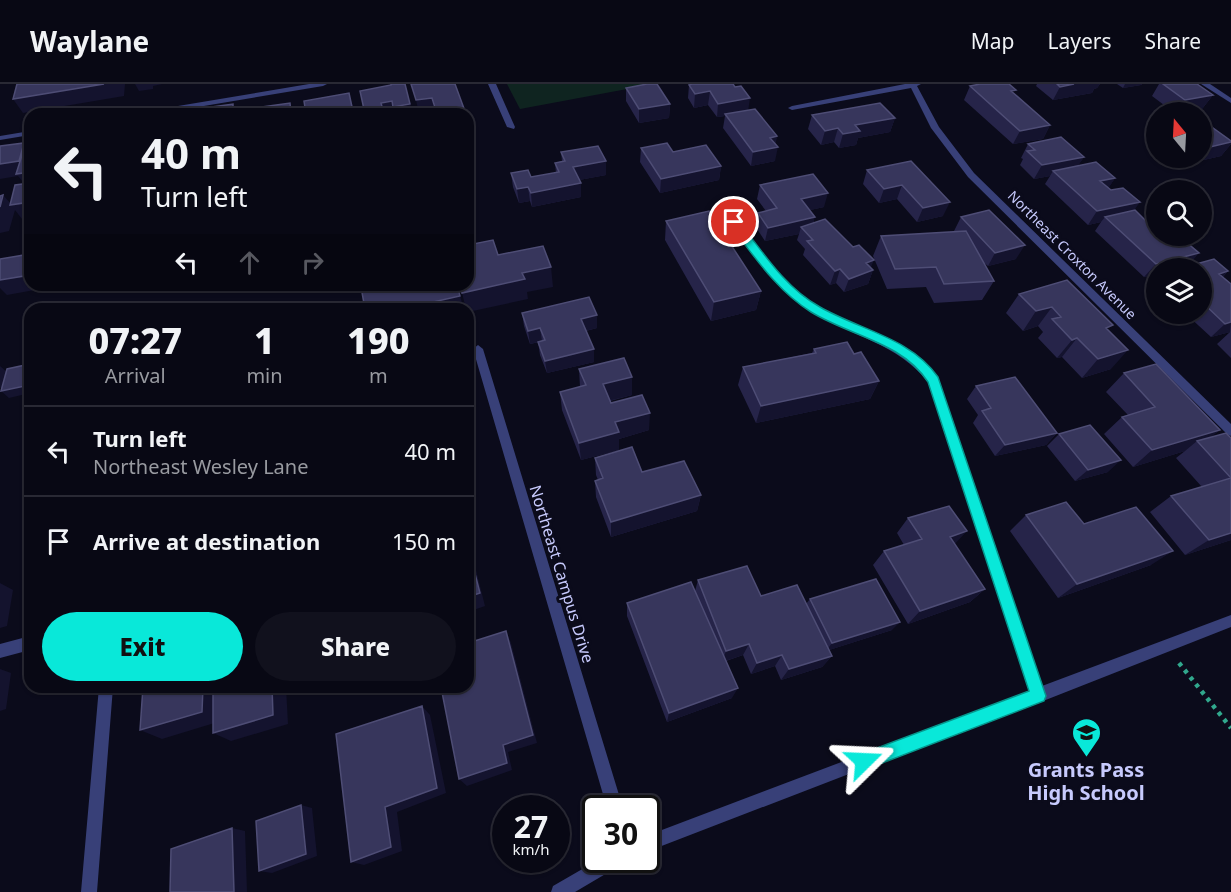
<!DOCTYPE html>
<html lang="en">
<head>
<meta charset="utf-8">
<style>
  :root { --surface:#080814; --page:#11111d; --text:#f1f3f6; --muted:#989aa0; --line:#292934; --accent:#09e8d9 }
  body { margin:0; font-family:"Noto Sans",sans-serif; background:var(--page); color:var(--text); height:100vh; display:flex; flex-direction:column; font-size:22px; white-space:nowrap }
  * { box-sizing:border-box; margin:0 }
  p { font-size:20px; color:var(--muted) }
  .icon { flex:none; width:33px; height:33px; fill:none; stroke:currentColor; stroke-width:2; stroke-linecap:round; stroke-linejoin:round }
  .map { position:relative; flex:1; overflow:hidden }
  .details { position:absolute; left:24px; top:219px; width:450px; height:390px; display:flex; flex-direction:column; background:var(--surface); border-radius:18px; box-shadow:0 2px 4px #0004,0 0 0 2px var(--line) }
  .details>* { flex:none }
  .top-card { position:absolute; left:24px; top:24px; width:450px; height:183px; border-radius:18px; box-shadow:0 2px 4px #0004,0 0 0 2px var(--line); background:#080814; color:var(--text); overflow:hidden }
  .needle { width:39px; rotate:342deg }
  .tools { position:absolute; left:1146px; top:18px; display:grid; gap:12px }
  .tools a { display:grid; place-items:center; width:66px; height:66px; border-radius:50%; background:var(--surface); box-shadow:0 2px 4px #0004,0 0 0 2px var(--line); font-size:30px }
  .speed { position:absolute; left:492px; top:711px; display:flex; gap:12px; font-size:30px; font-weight:700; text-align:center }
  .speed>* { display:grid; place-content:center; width:78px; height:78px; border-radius:50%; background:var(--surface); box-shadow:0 2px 4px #0004,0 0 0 2px var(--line); line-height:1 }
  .speed small { font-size:15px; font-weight:400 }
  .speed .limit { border:3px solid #111; border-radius:9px; background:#fff; color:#111 }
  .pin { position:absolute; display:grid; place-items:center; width:51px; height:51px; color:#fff; margin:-26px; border:3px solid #fff; border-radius:50%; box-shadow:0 2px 6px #0007 }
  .me { position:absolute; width:66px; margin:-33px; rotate:69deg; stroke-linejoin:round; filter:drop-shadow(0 0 4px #0008) }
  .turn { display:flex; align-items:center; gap:21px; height:126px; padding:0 18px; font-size:27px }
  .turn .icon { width:78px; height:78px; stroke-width:2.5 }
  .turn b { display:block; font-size:42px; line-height:51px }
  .lanes { display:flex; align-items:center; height:57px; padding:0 18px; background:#0003; justify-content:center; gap:30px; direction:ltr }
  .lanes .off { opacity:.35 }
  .eta { display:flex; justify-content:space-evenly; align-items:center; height:102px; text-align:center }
  .eta b { font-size:36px; font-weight:800; line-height:42px }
  .action { display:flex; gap:12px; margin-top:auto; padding:12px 18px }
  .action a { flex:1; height:69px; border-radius:36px; background:var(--accent); color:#111; font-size:24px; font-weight:800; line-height:69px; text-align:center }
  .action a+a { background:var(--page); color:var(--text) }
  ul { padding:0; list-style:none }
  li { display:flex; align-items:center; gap:18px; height:90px; padding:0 18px; border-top:2px solid var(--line) }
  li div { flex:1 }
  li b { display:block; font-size:22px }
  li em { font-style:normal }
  header { display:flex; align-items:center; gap:36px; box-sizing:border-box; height:84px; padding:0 30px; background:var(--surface); border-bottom:2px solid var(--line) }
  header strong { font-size:28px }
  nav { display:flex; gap:33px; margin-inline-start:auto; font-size:21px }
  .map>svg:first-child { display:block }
  .green { fill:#0f2420 }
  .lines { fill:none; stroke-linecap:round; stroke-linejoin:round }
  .path { stroke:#31a88d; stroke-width:4.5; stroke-dasharray:4 5; stroke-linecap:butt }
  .service { fill:#384078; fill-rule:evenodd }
  .minor { fill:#384078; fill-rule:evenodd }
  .tertiary { fill:#384078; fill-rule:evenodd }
  .wall { fill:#262449 }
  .shaded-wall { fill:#14132e }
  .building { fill:#37365c; stroke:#4e4d75; stroke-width:1.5 }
  .route { fill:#09e8d9; stroke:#06978d; stroke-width:1.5 }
  .labels { text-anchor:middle; stroke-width:6; stroke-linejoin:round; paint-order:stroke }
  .far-street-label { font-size:14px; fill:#c7cafd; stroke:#0b0b1b }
  .street-label { font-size:16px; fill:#c7cafd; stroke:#0b0b1b }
  .near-poi-label { font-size:20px; font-weight:bold; fill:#c7cafd; stroke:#0b0b1b }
</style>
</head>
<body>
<header>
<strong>Waylane</strong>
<nav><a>Map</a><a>Layers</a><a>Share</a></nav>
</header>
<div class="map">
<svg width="1231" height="808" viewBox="0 0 1231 808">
  <rect width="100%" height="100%" fill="#0b0b1b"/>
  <!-- green -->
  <path class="green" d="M507 0H654L520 25Z"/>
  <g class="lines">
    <!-- path -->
    <path class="path" d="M1179 579 1231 644"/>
    <!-- service -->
    <path class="service" d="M30 552V566L0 574V560Z
      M99 603H113L97 808H81Z"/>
    <!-- minor -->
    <path class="minor" d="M309 0H327L323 2 156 30H138L142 28Z
      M488 0H496L515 43 514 45 507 43Z
      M905 0H921L917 2 939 43 974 89 1231 340V352L1227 350 968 93 931 44 911 4 792 26 788 24 792 22Z
      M30 47V51L0 56V52Z
      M734 135 737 136C761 168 784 203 819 223 862 248 905 254 938 294L1042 602 1231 531V543L1038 619 1036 618 646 768V752L1029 607 929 299C897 259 853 253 812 228 777 207 755 172 731 140L729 138Z
      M478 261 483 265 623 724H607L473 265Z
      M598 776H621L619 782 575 808H551L553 802Z"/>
    <!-- tertiary -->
    <path class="tertiary" d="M1201 0H1210L1231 14V19Z"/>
  </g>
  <!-- wall -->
  <path class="wall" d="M733 0 748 26 777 52 775 60V77L751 82 723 44 725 32 717 33 708 21 694 24 688 14 689 1Z
    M1037 0H1100L1097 4 1094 5 1092 9 1053 16 1036 2Z
    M1117 0H1142L1141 1 1123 4Z
    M1159 0H1197L1213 11 1202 25 1172 27 1152 12Z
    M970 2 1014 9 1050 41 1043 55 1013 60 964 16Z
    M626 4 670 20 669 34 639 39 626 17Z
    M812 31 895 34 890 48 858 54 856 61 839 64 834 58 821 61 808 45Z
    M1156 33V49L1149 44Z
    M1202 36 1231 57V60L1221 72 1195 78 1189 74H1202Z
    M1028 60 1084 73 1078 81 1115 94 1108 104 1134 127 1187 183 1144 193 1095 147 1101 138 1088 141 1045 100 1050 92 1034 95 1020 81 1023 75 1021 74Z
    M641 64 673 68 721 82 719 96 660 109 640 78Z
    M561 68 606 77V91L579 96 581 99V113L532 123 530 117 519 119 513 103 511 89 531 93 556 89 555 79 562 77Z
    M911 77 943 132 917 138 897 115 879 119 863 100 867 86Z
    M760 101 824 123 810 126 814 138 873 186 868 200 844 208 836 199 830 201 803 171 805 165 797 156 799 150 765 157 755 142 758 129 766 127 757 115Z
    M961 133 1016 175 988 182 983 178 994 197 982 216 934 219 926 203 887 205 873 172 881 152 955 148 954 147Z
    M666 137 761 207 756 226 711 237 665 156Z
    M1196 180 1228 187 1223 193 1231 200V274L1217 260 1230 248 1211 253 1186 230H1202V184H1192Z
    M1019 210 1108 246 1111 285 1082 294 1062 273 1057 274 1038 254 1043 248 1038 242 1023 247 1006 229Z
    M522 229 597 231V244L586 247 594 265V278L547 289 540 271 538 258H539L530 260 524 242Z
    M814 265 854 270 879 297 870 315 756 339 738 301 743 283 812 269Z
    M579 285 632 311 610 317 611 319 649 346 619 355V366L581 376 562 326 560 308 580 303Z
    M1124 289 1220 346 1210 353 1231 354V456L1185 471 1150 428 1171 412 1202 403 1176 374 1185 367 1133 383 1104 350 1122 333 1128 331 1106 308Z
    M976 302 1057 349 1046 361 995 372 973 339 978 331 967 315Z
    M1059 350 1108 388 1075 397 1047 362Z
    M595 374 642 388 701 411 697 427 611 453 596 413 595 397 598 396 596 391Z
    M1026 431 1084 440 1151 481 1058 514 1010 447Z
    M908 434 955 461 985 505 970 518 908 540 873 481 884 467 904 461 897 449Z
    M698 496 761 512 806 520 810 515 892 546 829 566 832 572 822 583 781 596 775 582 751 590 743 571 726 577 732 614 667 638 627 532V519L695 507Z"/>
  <!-- shaded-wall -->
  <path class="shaded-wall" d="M104 0H125L124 12 23 29 13 15Z
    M135 0H162L153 2V5L139 7Z
    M1074 0H1100L1097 4 1094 5 1092 9 1053 16 1060 3Z
    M1125 0H1142L1141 1 1123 4Z
    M710 7 708 21 694 24 695 10Z
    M349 9 355 30H325V28Z
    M1213 11 1202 25 1184 28H1177L1185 16Z
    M432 14 435 28 419 30 416 16Z
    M750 14 748 28 725 30V32L717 33 718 20Z
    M392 17 410 20 413 30H384L381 19Z
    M290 19 295 30H291Z
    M233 20 237 30H233Z
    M670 20 669 34 639 39V25Z
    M895 34 890 48 858 54 856 61 839 64 843 50 855 41Z
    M469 40 472 54 468 55V41Z
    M1050 41 1043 55 1013 60 1020 47Z
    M838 44 834 58 821 61 825 47Z
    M777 52 775 64 778 63 775 77 751 82 753 68 770 54Z
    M1231 58V60L1221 72 1195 78 1199 74H1202V70L1206 64Z
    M24 59 30 66V104H28L18 92 0 95V80Z
    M1084 73 1075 86 1053 87 1050 92 1034 95 1042 81Z
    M606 77V91L574 97 573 83Z
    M721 82 719 96 660 109 661 95Z
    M1115 94 1106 108 1100 97Z
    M581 99V113L532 123 531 109Z
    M902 101 897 115 879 119 884 105Z
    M528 103 530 117 519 119 517 105Z
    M828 109 824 123 797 129 801 115Z
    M3 111 12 121 30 118V134L22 135 15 126 9 147 0 149V123Z
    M950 118 943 132 917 138 923 124Z
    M1140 118 1130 132 1105 133 1101 138 1088 141 1097 127Z
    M815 133 811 147 801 143 799 150 765 157 768 144Z
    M1025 161 1016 175 988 182 995 169Z
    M1199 169 1187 183 1180 184H1156V190L1144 193 1156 180Z
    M874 176 869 188 873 186 868 200 844 208 849 195 866 179Z
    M551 183 553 203 527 208 528 215 468 228V225H466L462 209 522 189Z
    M840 185 836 199 830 201 835 187Z
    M1228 187 1215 201 1219 190Z
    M30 191V201H62L7 211 0 204V196Z
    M101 201H125L104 205Z
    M313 201H334L315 205Z
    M761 207 756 226 711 237 714 218Z
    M460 212 464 225H402Z
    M1052 223 1038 242 1023 247 1036 227Z
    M597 231V244L581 248V235Z
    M1231 238 1230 248 1211 253 1225 240Z
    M540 244 542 257 530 260 528 247Z
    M1077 254 1062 273 1057 274 1072 256Z
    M594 265V278L547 289 545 277Z
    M1128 266 1111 285 1082 294 1098 275Z
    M0 282 8 289 5 303 0 304Z
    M632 293V311L604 318 603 300Z
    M879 297 870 315 756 339 761 322Z
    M30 301V309L9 314 1 307Z
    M650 329 649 346 619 355V366L581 376 579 359 615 338Z
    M1220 346 1201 361 1197 357 1185 367 1133 383 1152 366Z
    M1057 349 1046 361 995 372 1005 361Z
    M1121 376 1108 388 1075 397 1088 386Z
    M701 411 697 427 611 453V438Z
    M967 447 953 462 950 453Z
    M1231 449V456L1185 471 1209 456Z
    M468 454 485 522 468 528Z
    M1173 467 1151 481 1058 514 1077 500Z
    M0 499 13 506 7 542 0 544Z
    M985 505 970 518 908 540 920 527Z
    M900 538 892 546 826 567 832 559Z
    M506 547 511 559 537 659 508 668 512 686 467 702 459 695 503 661Z
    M749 560 743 571 722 578 726 567Z
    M782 571 775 582 751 590 757 579Z
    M832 572 822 583 781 596 789 585Z
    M0 585 11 589 6 625 0 627Z
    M203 603H230L221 637 162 655 140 646Z
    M272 603H286L288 640 231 657 213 649Z
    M738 604 732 614 667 638 669 629Z
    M422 622 430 631 446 709 397 728 402 767 364 781 351 778 385 723Z
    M301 721 312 724 317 772 272 789 259 787Z
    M232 744 245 747 247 808H234Z"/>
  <!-- building -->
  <path class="building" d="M17 0H104L13 15Z
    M391 0H405L410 20 393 23 392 17 381 19 384 30H365L360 7 391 1Z
    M411 0H455L466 30H437L432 14 416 16Z
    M647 0H657L670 20 639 25 626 4Z
    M692 0H733L735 3 741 2 750 14 718 20 710 7 695 10 689 1Z
    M980 0H1009L1016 6 1011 7 1050 41 1020 47 970 2Z
    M1057 0H1074L1060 3Z
    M1163 0H1197L1213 11 1185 16Z
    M349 9 352 23 325 28V30H306L304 17Z
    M290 19 291 30H242L255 27V24Z
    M880 19 895 34 855 41 860 47 843 50 838 44 825 47 812 31Z
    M233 20V30H212V23Z
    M1184 24 1190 28H1166Z
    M755 25 777 52 770 54 778 63 753 68 725 30Z
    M150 26V30H136V28Z
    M1202 36 1231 57V58L1206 64 1202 61Z
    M1061 53 1084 73 1042 81 1027 67 1035 66 1028 60Z
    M24 59 19 77 0 80V62Z
    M667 59 673 68 706 61 721 82 661 95 641 64Z
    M598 62 606 77 573 83 581 99 531 109 528 103 517 105 511 89 528 86 531 93 559 88 555 79 565 77 561 68Z
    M30 64V88L16 90 24 65Z
    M911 77 950 118 923 124 902 101 884 105 867 86Z
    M1096 78 1115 94 1100 97 1111 106 1123 104 1140 118 1097 127 1053 87Z
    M813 90 828 109 801 115 815 133 768 144 758 129 777 124 760 101Z
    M30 99V118L10 121 15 101Z
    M3 111 0 123V112Z
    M989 126 1025 161 995 169 961 133Z
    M1135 126 1148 139 1156 137V152H1179L1199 169 1156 180 1105 133Z
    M709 127 761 207 714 218 666 137Z
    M825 135 853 163 859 161 874 176 866 179 873 186 849 195 840 185 835 187 807 157 813 156 801 143Z
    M966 147 994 197 944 200 936 183 895 185 881 152Z
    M493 156 498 171 543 162 551 183 522 189 525 195 462 209 460 201H468V161Z
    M30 170V191L0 196V175Z
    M1214 175 1228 187 1219 190 1231 200V238L1225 240 1202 218V184L1196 180Z
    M1067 196 1113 241 1106 244 1128 266 1098 275 1077 254 1072 256 1052 235 1061 233 1052 223 1036 227 1019 210Z
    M371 201H457L460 212 402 225H365L361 203Z
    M589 213 597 231 581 235 594 265 545 277 538 258 545 256 540 244 528 247 522 229Z
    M847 258 854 270 861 268 879 297 761 322 743 283 816 269 814 265Z
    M624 274 632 293 603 300 611 319 642 311 650 329 615 338 619 348 579 359 560 308 586 301 579 285Z
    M30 280V301L1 307 7 285Z
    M1156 280 1220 346 1152 366 1122 333 1155 323 1124 289Z
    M1015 293 1057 349 1005 361 982 327 991 324 976 302Z
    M1090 341 1121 376 1088 386 1059 350Z
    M1226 349 1231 354V394L1197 357Z
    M632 363 642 388 684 377 701 411 611 438 595 397 603 394 595 374Z
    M1231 394V449L1209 456 1171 412Z
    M1066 418 1084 440 1136 423 1173 467 1077 500 1026 431Z
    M949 422 967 447 950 453 985 505 920 527 884 467 922 455 908 434Z
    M468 463 480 509 468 513Z
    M747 482 761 512 797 501 832 572 789 585 782 571 757 579 749 560 726 567 698 496Z
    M876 495 900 538 832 559 810 515Z
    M691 498 738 604 669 629 627 519Z
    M506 547 533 651 503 661 507 679 459 695 441 603H468V559Z
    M143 603H203L202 628 140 646Z
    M213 603H272L273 631 213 649Z
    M422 622 437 704 385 723 391 763 351 778 336 650Z
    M301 721 306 770 259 787 256 737Z
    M232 744 234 808H170L171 765Z"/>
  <!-- route -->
  <path class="route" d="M734 135 738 136C762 167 785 204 820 223 860 246 911 254 938 293L1046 612 1044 617 864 686 858 683 856 677 858 671 1029 607 928 298C902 258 850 252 811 228 777 207 754 172 730 141L729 138Z"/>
  <!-- icons -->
  <defs>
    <symbol id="school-pin" viewBox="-11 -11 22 30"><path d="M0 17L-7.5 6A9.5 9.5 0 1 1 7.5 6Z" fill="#09e8d9" stroke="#0b0b1b"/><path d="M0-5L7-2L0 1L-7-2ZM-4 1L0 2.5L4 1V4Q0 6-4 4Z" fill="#111"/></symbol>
  </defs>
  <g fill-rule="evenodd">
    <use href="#school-pin" x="1070" y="632" width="33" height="45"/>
  </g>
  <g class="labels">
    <!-- far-street labels -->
    <g class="far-street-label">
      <text transform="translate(1072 171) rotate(45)" y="5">Northeast Croxton Avenue</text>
    </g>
    <!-- street labels -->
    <g class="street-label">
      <text transform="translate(562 490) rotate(73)" y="6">Northeast Campus Drive</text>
    </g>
    <!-- near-poi labels -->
    <g class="near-poi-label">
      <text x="1086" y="693">Grants Pass<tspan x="1086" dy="23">High School</tspan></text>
    </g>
  </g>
</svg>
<div class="tools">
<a><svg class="needle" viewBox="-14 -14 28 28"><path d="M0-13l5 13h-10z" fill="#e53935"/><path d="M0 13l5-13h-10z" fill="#989aa0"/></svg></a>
<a><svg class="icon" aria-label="search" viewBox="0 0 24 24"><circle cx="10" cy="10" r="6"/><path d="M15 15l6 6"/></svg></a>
<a><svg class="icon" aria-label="layers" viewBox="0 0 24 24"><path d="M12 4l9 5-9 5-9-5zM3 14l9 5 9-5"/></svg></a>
</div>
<div class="speed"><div>27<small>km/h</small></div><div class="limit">30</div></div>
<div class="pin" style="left:734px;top:138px;background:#d93025"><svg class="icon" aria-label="arrive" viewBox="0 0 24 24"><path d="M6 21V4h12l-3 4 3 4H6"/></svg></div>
<svg class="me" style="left:864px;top:677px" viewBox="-20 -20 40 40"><path d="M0-17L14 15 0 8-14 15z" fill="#09e8d9" stroke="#fff" stroke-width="4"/></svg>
<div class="top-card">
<div class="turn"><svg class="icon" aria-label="left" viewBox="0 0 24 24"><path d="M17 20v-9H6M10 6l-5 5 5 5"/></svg><div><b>40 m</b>Turn left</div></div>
<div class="lanes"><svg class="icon" aria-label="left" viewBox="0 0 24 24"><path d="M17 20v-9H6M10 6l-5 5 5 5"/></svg><svg class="icon off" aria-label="ahead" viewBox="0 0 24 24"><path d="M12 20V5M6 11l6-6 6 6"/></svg><svg class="icon off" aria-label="right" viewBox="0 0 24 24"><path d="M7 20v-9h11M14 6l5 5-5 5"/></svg></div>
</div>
<section class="details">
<div class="eta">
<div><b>07:27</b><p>Arrival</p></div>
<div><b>1</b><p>min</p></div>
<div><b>190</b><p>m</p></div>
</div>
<ul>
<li><svg class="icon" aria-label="left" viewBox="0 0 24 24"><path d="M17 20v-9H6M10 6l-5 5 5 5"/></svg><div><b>Turn left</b><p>Northeast Wesley Lane</p></div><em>40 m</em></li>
<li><svg class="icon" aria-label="arrive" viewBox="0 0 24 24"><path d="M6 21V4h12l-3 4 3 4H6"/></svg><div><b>Arrive at destination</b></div><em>150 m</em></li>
</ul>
<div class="action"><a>Exit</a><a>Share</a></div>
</section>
</div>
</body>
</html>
